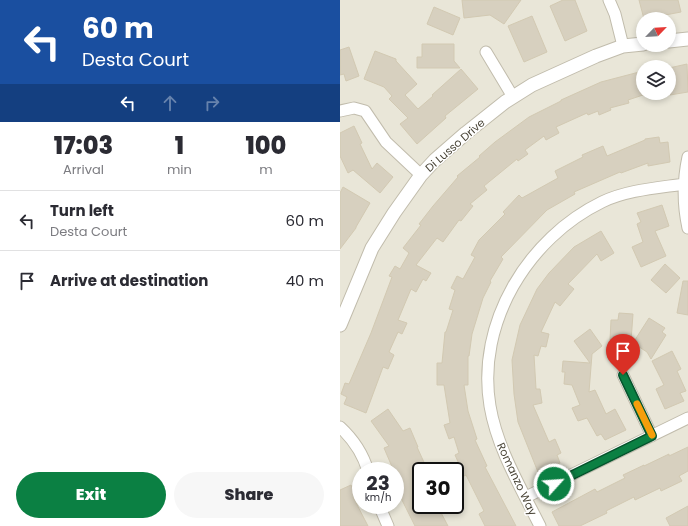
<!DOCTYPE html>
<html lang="en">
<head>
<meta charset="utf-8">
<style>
  :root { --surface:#fff; --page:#f7f7f7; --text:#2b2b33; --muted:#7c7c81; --line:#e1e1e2; --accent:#0b8043 }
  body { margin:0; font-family:Poppins,sans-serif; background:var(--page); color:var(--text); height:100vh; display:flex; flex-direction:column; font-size:15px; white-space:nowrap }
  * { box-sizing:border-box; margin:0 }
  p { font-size:13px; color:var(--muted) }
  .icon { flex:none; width:22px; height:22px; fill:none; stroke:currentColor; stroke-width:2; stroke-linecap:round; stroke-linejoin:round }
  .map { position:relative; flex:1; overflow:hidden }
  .sheet { display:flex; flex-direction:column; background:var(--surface); width:340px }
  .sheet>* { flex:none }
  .banner { background:#1a4fa0; color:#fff; overflow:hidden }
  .needle { width:26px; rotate:65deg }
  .tools { position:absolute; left:296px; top:12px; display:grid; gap:8px }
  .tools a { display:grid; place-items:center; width:40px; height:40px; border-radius:50%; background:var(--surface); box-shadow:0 2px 6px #0003; font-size:20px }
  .speed { position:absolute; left:12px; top:462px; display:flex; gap:8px; font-size:20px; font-weight:700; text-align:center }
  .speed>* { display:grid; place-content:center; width:52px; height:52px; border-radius:50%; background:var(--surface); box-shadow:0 2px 6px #0003; line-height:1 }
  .speed small { font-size:10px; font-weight:400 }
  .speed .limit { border:2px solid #111; border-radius:6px; background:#fff; color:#111 }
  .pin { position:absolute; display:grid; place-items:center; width:34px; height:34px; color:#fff; margin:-41px -17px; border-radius:50% 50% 50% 0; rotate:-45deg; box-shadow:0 0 4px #0007 }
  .pin .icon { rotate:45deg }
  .me { position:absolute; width:44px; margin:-22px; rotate:64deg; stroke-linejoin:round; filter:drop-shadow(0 0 3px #0008) }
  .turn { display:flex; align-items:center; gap:14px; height:84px; padding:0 16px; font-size:18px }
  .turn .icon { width:52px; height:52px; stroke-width:2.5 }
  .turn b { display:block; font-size:28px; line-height:34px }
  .lanes { display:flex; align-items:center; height:38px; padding:0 16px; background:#0003; justify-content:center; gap:20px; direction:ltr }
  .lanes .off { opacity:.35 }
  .eta { display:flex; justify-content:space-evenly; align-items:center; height:68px; text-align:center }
  .eta b { font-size:24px; font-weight:800; line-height:28px }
  .action { display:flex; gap:8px; margin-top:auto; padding:8px 16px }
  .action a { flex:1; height:46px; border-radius:24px; background:var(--accent); color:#fff; font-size:16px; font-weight:800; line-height:46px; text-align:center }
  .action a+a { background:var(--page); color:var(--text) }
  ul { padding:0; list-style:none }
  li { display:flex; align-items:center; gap:12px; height:60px; padding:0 16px; border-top:1px solid var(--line) }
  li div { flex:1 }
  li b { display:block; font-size:15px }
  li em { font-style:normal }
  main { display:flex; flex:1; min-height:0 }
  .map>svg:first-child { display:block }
  .residential { fill:#e9e6d8; fill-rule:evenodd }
  .building { fill:#d7d0bf; stroke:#d2c9b2 }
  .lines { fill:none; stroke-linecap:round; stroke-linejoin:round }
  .minor-casing { stroke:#c1bcac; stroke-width:13 }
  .tertiary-casing { stroke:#c1bcac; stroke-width:15 }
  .minor { stroke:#fff; stroke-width:11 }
  .tertiary { stroke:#fff; stroke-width:13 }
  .route-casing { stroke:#07532c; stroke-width:10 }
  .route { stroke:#0b8043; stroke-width:7 }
  .slow { stroke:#f59e0b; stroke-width:7 }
  .labels { text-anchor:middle; stroke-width:3; stroke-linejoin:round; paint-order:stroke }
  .street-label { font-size:11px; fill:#4a4538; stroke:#fff }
</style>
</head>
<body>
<main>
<section class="sheet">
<div class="banner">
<div class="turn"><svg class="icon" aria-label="left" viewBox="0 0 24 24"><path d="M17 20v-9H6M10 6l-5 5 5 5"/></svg><div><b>60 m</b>Desta Court</div></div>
<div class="lanes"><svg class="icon" aria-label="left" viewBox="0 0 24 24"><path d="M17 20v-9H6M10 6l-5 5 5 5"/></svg><svg class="icon off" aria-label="ahead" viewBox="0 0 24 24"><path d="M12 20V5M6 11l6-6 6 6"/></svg><svg class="icon off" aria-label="right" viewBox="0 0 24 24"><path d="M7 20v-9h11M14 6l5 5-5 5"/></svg></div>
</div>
<div class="eta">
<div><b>17:03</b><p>Arrival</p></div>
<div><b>1</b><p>min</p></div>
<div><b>100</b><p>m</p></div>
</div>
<ul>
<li><svg class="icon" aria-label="left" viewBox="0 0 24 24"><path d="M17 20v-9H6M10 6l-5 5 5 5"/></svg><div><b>Turn left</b><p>Desta Court</p></div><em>60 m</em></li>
<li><svg class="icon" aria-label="arrive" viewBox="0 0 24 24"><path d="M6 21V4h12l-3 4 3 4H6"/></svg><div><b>Arrive at destination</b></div><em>40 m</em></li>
</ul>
<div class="action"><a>Exit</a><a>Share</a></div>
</section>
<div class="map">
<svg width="348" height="526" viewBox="0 0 348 526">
  <rect width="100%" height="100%" fill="#f5f3ea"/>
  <!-- residential -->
  <path class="residential" d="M0 0H348V526H0ZM303 19H329V45H303ZM303 67H329V93H303ZM21 471H55V505H21ZM81 471H115V505H81Z"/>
  <!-- building -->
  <path class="building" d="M122 0H181L164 24 150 15 124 18Z
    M223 0H235L247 31 225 41 210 6Z
    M299 0H338L341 12 304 19Z
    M94 7 120 18 113 35 87 24Z
    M192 16 207 52 184 62 168 26Z
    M82 44H114V61L120 68H77V57H82Z
    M9 47 19 76 6 81 4 74 0 75V50Z
    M35 51 56 59V61L77 84 65 95 78 109 93 96 92 95 121 69 138 89 105 116 106 118 77 144 60 124 68 118 49 99 52 96 44 87 24 79Z
    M347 64 348 92 330 95 329 68Z
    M303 71V95L288 100 289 103 270 108 271 110 259 115 258 111 248 115 247 113 216 127 219 133 206 140 204 136 185 150 188 154 178 161 177 159 144 186 147 190 130 204 133 206 121 221 119 220 103 242 97 238 76 265 91 273 86 281 83 279 76 292 71 289 58 320 67 323 62 334 58 332 49 352 54 355 48 369 43 367 26 413 4 404 7 397 1 394 5 383 9 384 31 333 52 277 49 276 55 266 60 269 69 253 63 248 81 225 79 224 93 206 118 177 117 176 140 157 139 156 155 142 189 117 221 101V100L261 82Z
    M14 126 22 143 20 144 32 169 37 163 53 177 40 193 13 170 8 173 0 156V133Z
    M319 137 320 143 328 142 330 162 308 166V163L281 173 280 172 234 192 235 194 207 210 161 257 163 259 150 281 151 282 143 298 132 334 129 356H128V385H124L128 411 137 439 135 440 147 466 145 467 176 526H145L139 514 144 511 126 475 120 478 115 466 119 464 115 455 119 453 114 437 109 439 104 425 110 423 104 385H97V363H102L105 332H106L113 310 109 309 115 290 111 288 117 276 123 279 135 257 131 255 139 240 165 214 163 212 179 195 182 198 218 178 215 171 243 157 242 155 263 146 267 156 305 140V139Z
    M3 187 30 203 16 227V228L0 249V193Z
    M322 205 329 226 315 231 326 256 301 267 292 247 303 242 297 224 301 222 297 213Z
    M261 231 274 253 261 261 257 254 228 284 234 289 220 306 215 302 201 332 209 334 206 347 201 346 198 356 194 355 196 389H200L202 403 193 405 209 442 215 439 221 453 217 455 220 463 198 472 178 422 174 394 172 360 180 325 197 289 209 273 234 247Z
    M325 264 340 278 326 293 311 280Z
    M343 281H348V315L337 313Z
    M279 313 293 314 291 341 270 340 271 320H278Z
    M309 318 325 328 322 332 326 335 311 359 307 352 293 343Z
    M250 329 262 346 252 354 249 392 255 390 266 414 275 409 286 430 265 440 261 434 257 436 247 418 238 421 232 408 240 405 232 385 224 384 225 372H222L223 361 250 363 234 341Z
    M332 351 341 369 337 371 346 391 340 393 344 401 325 409 316 389 324 385 312 361Z
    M48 409 63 431 70 428 78 447H77L88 471H81V505H97L108 526H75L58 492 62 490 55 476V471H53L52 469H53L44 448 49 446 31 421Z
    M348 447V471L339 476 342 481 321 491 320 488 295 500 294 497 266 511 267 513 240 526H219L212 512 255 489 257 492 285 478 283 475 304 465V466L329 454V456Z
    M11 485 16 496 13 497 28 526H0V490Z
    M348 506V526H330L326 518Z"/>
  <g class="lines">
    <defs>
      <path id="minor" d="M269 0 275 14 283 46
        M146 52 173 97
        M0 111 14 108 25 111 46 142 81 175
        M348 157C343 180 343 205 348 228
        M283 375 312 436
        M0 427C13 439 23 454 28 471
        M186 497 348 418
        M39 505 48 526
        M200 526C181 488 157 448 150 406 136 323 188 238 262 202 287 190 317 188 344 184"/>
      <path id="tertiary" d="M329 41 348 39
        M0 325 32 248 54 213 81 175 95 160 126 133 165 102 192 85 256 56 283 46 303 44"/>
    </defs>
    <!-- minor casing -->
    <use href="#minor" class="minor-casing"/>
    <!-- tertiary casing -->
    <use href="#tertiary" class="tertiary-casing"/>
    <!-- minor -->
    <use href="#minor" class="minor"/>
    <!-- tertiary -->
    <use href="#tertiary" class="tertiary"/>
  </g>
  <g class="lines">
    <defs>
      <path id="route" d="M214 484 312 436 283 375"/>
    </defs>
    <!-- route casing -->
    <use href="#route" class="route-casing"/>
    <!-- route -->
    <use href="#route" class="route"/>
    <!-- slow -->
    <path class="slow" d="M297 404 312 435"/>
  </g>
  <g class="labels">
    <!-- street labels -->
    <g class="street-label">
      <text transform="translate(115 145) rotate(-41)" y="4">Di Lusso Drive</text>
      <text transform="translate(177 479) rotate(65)" y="4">Romanzo Way</text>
    </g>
  </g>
</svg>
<div class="tools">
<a><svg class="needle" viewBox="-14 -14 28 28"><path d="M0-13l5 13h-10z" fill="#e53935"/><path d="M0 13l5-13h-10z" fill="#7c7c81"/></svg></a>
<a><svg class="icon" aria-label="layers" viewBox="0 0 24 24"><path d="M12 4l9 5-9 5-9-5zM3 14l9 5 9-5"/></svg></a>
</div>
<div class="speed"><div>23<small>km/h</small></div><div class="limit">30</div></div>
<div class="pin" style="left:283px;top:375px;background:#d93025"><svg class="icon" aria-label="arrive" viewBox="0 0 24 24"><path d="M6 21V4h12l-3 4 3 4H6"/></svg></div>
<svg class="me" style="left:214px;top:484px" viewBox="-20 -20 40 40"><circle r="17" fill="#0b8043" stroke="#fff" stroke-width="3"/><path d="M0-11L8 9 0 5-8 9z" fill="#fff"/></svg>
</div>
</main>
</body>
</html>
